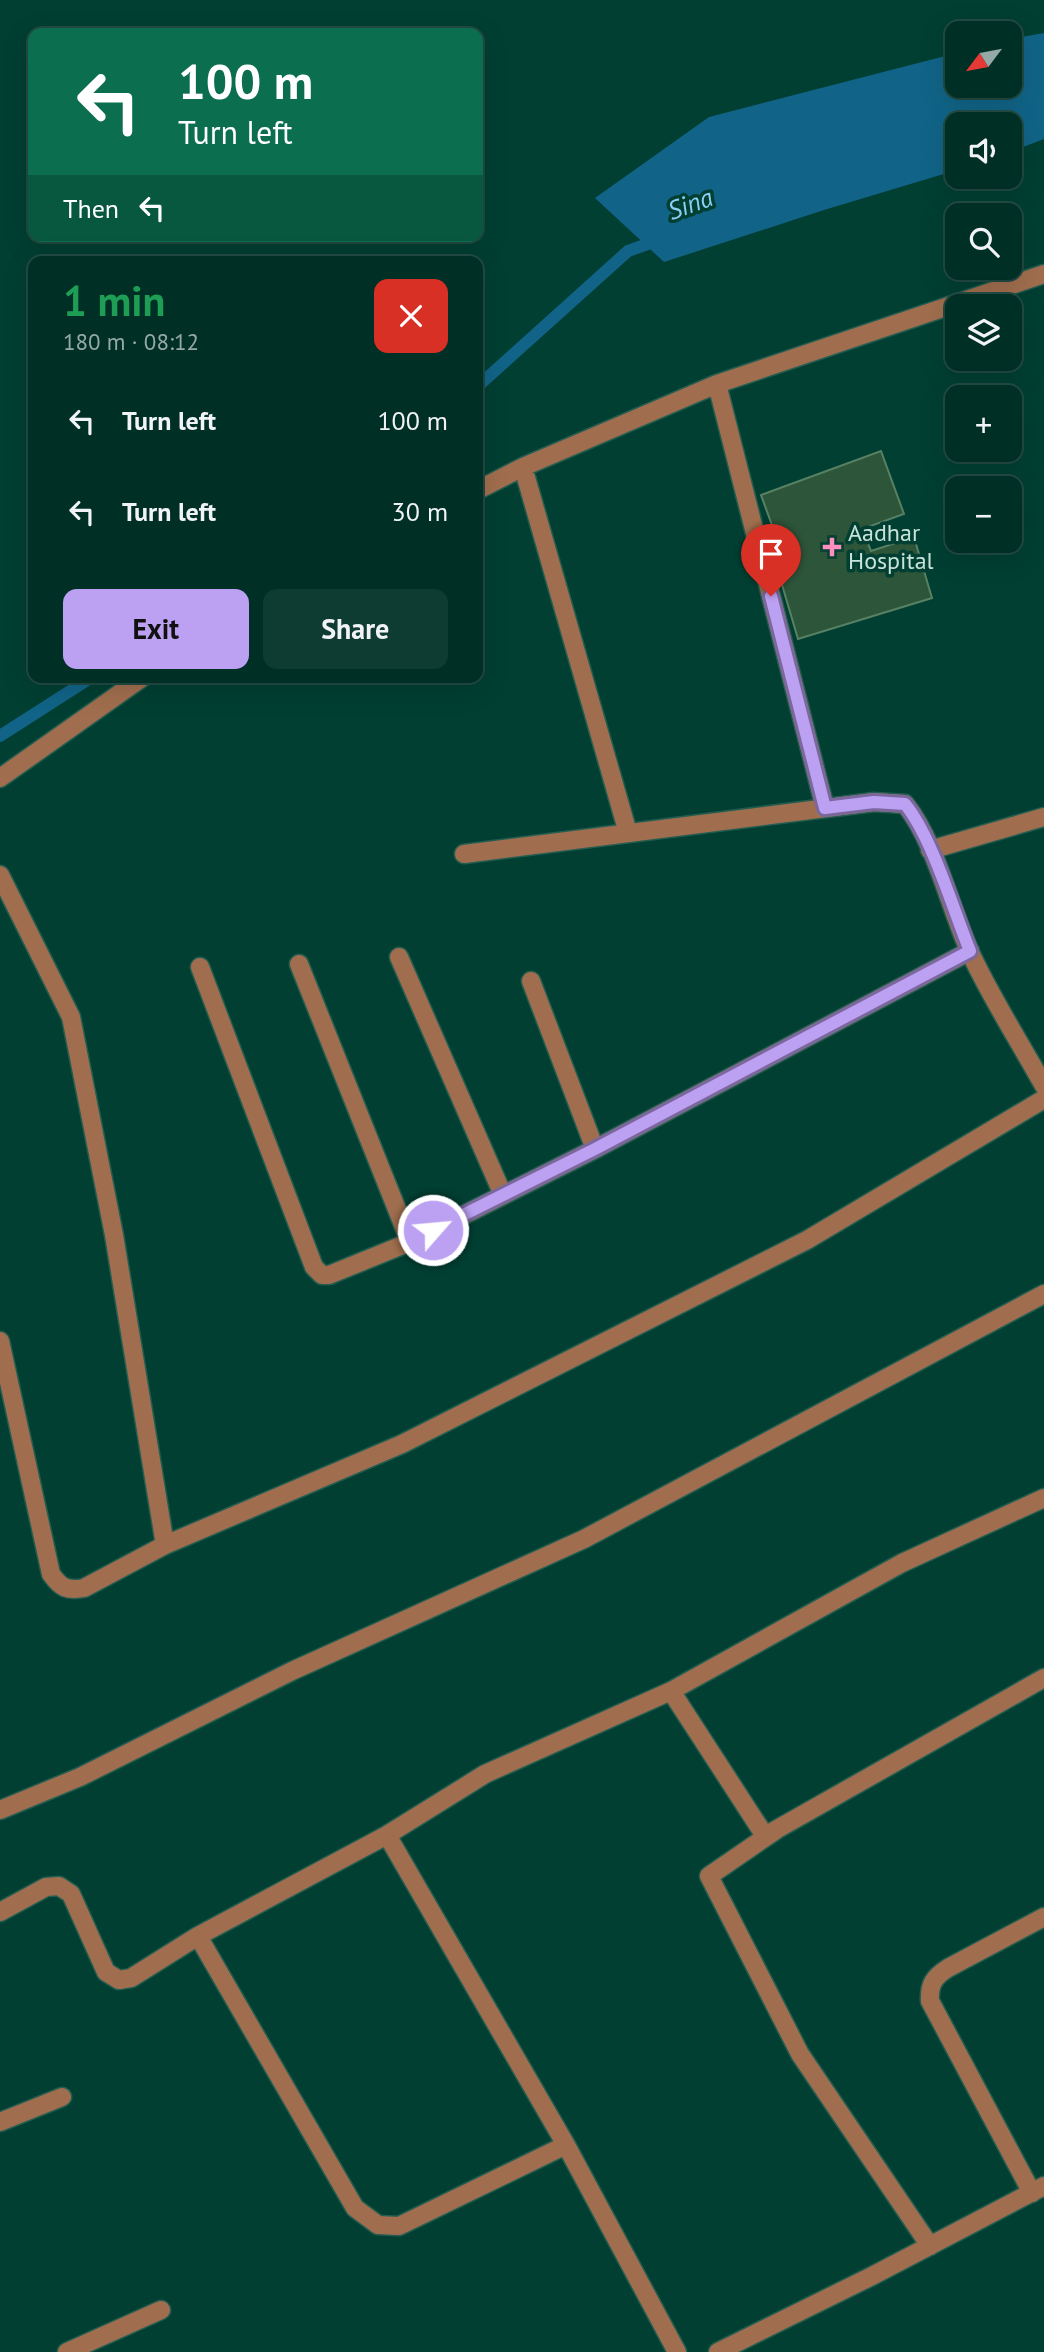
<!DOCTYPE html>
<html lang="en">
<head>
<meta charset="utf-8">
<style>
  :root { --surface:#002f26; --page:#0e3b32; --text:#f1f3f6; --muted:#95a9a7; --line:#224a43; --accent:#bca0f2 }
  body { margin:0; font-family:"PT Sans",sans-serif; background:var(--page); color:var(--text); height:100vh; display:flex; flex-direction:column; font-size:26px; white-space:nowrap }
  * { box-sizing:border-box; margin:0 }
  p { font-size:23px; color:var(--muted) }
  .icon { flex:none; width:38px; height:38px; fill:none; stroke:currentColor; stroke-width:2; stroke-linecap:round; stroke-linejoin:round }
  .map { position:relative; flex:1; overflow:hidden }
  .panel { position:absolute; left:28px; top:256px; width:455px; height:427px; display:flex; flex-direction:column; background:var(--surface); border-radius:14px; box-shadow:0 7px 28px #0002,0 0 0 2px var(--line) }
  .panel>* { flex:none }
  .banner { position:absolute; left:28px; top:28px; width:455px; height:214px; border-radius:14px; box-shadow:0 7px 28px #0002,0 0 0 2px var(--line); background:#0b6e4f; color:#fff; overflow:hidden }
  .needle { width:46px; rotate:238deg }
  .buttons { position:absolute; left:945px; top:21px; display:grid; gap:14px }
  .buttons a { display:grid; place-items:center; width:77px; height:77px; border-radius:14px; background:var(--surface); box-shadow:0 7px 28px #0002,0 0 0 2px var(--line); font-size:35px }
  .pin { position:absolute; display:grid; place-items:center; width:60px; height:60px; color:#fff; margin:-72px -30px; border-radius:50% 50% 50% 0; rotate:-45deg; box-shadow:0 0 7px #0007 }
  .pin .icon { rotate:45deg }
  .me { position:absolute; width:77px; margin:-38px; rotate:63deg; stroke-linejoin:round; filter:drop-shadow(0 0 5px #0008) }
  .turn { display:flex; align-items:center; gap:24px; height:147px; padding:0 35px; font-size:32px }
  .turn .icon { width:91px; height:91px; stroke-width:2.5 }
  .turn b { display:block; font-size:49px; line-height:60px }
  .then { display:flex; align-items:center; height:66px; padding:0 35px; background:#0003; gap:14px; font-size:26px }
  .round { display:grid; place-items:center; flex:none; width:74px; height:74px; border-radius:14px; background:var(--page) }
  .summary { display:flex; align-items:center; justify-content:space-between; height:119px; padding:0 35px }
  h1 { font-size:42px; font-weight:800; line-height:52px; color:#1e9e55 }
  .button { display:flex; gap:14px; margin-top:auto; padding:14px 35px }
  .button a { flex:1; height:80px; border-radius:14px; background:var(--accent); color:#111; font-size:28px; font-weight:800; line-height:80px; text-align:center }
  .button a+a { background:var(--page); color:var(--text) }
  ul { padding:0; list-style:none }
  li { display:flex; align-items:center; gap:21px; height:91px; padding:0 35px }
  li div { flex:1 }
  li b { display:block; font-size:26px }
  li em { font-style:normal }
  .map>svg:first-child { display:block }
  .water { fill:#116487 }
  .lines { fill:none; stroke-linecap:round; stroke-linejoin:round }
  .stream { stroke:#116487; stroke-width:12 }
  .building { fill:#2d553a; stroke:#588164; stroke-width:2 }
  .minor-casing { stroke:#245d50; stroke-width:21 }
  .minor { stroke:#a06e4e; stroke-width:18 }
  .route-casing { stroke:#7a689d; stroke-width:18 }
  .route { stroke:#bca0f2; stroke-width:12 }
  .poi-dot { fill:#fd8ebe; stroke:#003f32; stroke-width:2.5 }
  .labels { text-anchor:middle; stroke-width:7; stroke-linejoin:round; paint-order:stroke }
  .poi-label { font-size:24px; fill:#c7e3da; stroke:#003f32; text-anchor:start }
  .water-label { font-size:26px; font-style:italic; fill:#8bcff5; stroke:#003f32 }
</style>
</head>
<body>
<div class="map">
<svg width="1044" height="2352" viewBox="0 0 1044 2352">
  <rect width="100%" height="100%" fill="#003f32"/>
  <!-- water -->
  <path class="water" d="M1044 33V139L1010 152V124H957V170L824 210 664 262 595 198 709 117 957 53V86H1010V39Z"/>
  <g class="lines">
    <!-- stream -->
    <path class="stream" d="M478 386 628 251 659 240
      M0 736 92 677"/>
  </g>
  <!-- building -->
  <path class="building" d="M881 451 904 514 862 529 871 551 914 537 932 598 798 639 780 578 790 575 761 495Z"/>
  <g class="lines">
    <defs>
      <path id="minor" d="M717 384 825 808
        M523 467 628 833
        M478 490 523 467 717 384 1044 274
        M0 778 143 677
        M930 850 1044 817
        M464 854 874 802 905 804C935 841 949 905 969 950 990 996 1019 1041 1044 1086
        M0 875 71 1017 114 1235 165 1545 402 1444 807 1240 1044 1099
        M399 957 503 1195
        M299 964 410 1242
        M200 967 314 1267 322 1275H329L410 1242 595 1149 970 951
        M531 981 595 1149
        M0 1341 51 1574C61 1588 67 1591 84 1588L165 1545
        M1044 1498 902 1563 671 1691 765 1836 1044 1678
        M0 1810 80 1777 292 1671 584 1539 1044 1294
        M776 1830 709 1876 800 2054 930 2246
        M387 1835 566 2145 677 2352
        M0 1912 46 1887 59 1886 71 1894 106 1972 119 1980 131 1978 198 1936 387 1835 485 1774 671 1691
        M198 1936 355 2208 378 2225 399 2226 566 2145
        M0 2122 62 2097
        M1032 2193 930 2001C929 1984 934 1977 948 1968L1044 1917
        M67 2352 161 2310
        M718 2352 872 2276 1044 2186"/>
    </defs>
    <!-- minor casing -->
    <use href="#minor" class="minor-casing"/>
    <!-- minor -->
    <use href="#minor" class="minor"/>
  </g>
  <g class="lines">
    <defs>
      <path id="route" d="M433 1230 595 1149 970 951C953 909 932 837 905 804L874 802 825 808 771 596"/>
    </defs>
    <!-- route casing -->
    <use href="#route" class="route-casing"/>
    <!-- route -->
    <use href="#route" class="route"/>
  </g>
  <!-- markers -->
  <path class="poi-dot" d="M828.5 536.5h7v7h7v7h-7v7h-7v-7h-7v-7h7z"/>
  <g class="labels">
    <!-- poi labels -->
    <g class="poi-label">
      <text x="848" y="541">Aadhar<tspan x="848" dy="28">Hospital</tspan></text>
    </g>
    <!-- water labels -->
    <g class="water-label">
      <text transform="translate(690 204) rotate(-20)" y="9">Sina</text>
    </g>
  </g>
</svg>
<div class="buttons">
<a><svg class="needle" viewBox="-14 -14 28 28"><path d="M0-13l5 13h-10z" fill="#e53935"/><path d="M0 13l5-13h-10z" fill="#95a9a7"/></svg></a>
<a><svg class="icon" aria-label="sound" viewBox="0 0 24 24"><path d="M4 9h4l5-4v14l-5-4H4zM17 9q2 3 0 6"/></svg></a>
<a><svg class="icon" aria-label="search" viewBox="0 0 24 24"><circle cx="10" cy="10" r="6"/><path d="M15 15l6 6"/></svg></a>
<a><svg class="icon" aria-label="layers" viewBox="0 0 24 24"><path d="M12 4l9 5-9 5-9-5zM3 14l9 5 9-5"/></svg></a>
<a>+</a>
<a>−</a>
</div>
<div class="pin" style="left:771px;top:596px;background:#d93025"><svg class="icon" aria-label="arrive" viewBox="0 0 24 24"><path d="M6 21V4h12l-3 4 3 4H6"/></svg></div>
<svg class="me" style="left:433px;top:1230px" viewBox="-20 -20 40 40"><circle r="17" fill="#bca0f2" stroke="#fff" stroke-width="3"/><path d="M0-11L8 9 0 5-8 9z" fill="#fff"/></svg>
<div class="banner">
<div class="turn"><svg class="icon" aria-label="left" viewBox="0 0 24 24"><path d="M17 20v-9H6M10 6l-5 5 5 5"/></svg><div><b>100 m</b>Turn left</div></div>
<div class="then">Then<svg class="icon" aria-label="left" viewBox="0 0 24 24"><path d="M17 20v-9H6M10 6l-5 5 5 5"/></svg></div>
</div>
<section class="panel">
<div class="summary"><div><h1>1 min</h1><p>180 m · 08:12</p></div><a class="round" style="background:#d93025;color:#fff"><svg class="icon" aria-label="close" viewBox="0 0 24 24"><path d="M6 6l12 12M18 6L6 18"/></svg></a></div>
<ul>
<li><svg class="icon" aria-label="left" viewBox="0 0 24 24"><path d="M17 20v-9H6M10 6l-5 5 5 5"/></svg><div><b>Turn left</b></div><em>100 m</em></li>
<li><svg class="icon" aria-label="left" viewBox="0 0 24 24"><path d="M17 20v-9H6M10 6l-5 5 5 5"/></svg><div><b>Turn left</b></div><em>30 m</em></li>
</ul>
<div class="button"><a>Exit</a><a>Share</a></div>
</section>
</div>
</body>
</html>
